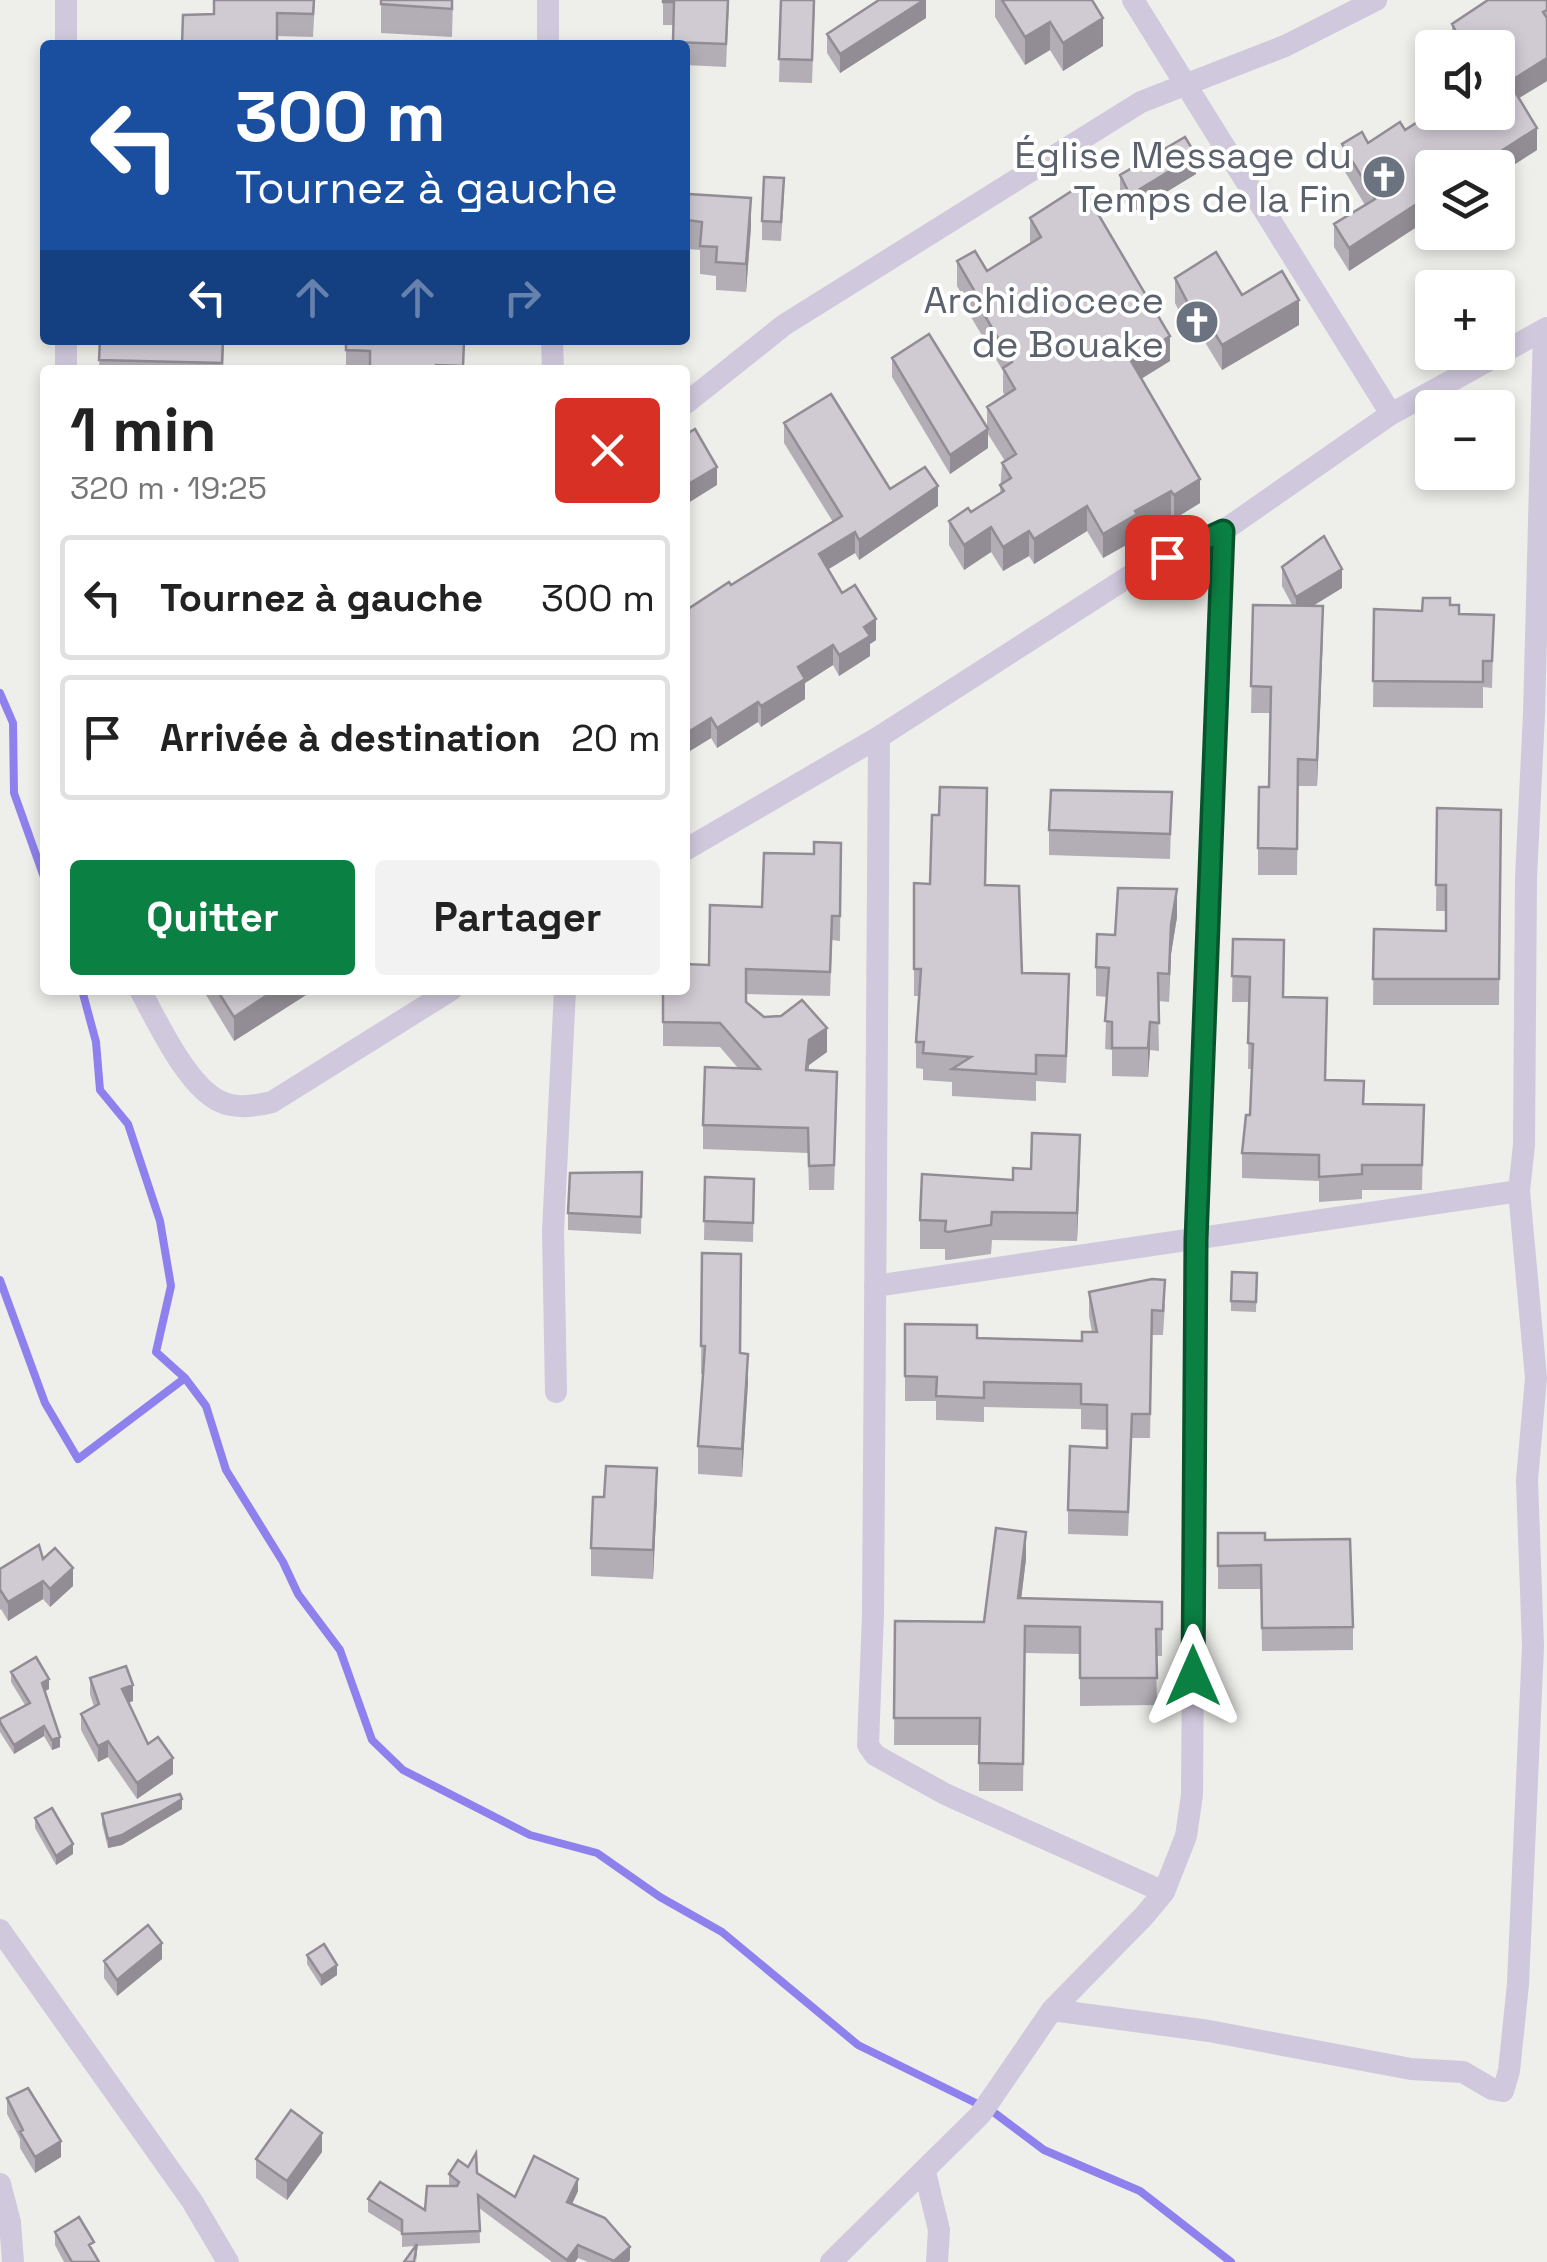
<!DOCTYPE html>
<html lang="fr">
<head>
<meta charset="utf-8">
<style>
  :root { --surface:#fff; --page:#f2f2f2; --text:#222; --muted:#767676; --line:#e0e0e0; --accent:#0b8043 }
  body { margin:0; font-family:"Space Grotesk",sans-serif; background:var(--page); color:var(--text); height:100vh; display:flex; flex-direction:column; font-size:38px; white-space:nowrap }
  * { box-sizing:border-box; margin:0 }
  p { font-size:32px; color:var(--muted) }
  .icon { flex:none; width:55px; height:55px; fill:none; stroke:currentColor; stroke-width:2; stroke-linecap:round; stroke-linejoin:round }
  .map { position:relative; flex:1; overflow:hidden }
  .side { position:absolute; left:40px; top:365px; width:650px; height:630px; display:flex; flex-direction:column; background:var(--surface); border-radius:10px; box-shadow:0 5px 15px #0003 }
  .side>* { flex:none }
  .hud { position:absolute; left:40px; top:40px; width:650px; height:305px; border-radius:10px; box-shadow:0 5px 15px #0003; background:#1a4fa0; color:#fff; overflow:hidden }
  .buttons { position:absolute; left:1415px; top:30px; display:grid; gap:20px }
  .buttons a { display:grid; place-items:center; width:100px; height:100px; border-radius:10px; background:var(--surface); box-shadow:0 5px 15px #0003; font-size:50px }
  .pin { position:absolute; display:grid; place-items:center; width:85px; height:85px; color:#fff; margin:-42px; border-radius:20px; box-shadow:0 5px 15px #0006 }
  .me { position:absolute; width:110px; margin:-55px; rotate:0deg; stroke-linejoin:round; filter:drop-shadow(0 0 8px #0008) }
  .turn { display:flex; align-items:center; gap:35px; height:210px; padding:0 30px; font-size:45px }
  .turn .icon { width:130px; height:130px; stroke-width:2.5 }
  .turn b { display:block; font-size:70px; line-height:85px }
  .lanes { display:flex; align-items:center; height:95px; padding:0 30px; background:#0003; justify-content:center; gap:50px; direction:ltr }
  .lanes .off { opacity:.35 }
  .round { display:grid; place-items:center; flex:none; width:105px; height:105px; border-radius:10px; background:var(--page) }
  .summary { display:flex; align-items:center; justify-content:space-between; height:170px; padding:0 30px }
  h1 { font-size:60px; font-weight:800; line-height:75px }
  .button { display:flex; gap:20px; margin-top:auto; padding:20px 30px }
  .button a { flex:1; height:115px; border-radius:10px; background:var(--accent); color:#fff; font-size:40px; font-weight:800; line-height:115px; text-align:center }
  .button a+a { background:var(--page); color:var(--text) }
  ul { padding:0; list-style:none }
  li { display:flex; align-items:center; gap:30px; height:125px; margin:0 20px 15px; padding:0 10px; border:5px solid var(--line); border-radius:10px }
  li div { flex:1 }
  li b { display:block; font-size:38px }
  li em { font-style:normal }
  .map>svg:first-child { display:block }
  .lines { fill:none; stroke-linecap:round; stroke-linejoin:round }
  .stream { stroke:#8f81ed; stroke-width:8 }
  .street { stroke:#d0c8dc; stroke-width:22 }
  .wall { fill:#b3aeb5 }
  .shaded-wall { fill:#928d94 }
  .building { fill:#d0cad3; stroke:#928d94; stroke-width:2.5 }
  .route-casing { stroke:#07532c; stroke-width:25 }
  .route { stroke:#0b8043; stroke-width:18 }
  .labels { text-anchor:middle; stroke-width:8; stroke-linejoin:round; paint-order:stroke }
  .worship-label { font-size:38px; fill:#5b616d; stroke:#fff; text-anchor:end }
</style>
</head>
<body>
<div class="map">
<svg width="1547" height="2262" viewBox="0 0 1547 2262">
  <rect width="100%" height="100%" fill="#eeeeeb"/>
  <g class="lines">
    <!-- stream -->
    <path class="stream" d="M0 693 13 723 14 793 45 880
      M82 990 96 1042 100 1090 128 1124 160 1221 171 1286 156 1352 185 1378 206 1406 226 1470 283 1562 298 1594 340 1650 372 1740 403 1770 530 1835 597 1853 660 1897 722 1932 858 2045 992 2111 1044 2150 1140 2191 1231 2262
      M0 1280 45 1403 78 1459 185 1378"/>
    <!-- street -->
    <path class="street" d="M548 0V45
      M1133 0 1391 414
      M66 45V0
      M552 340 553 370
      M66 370V340
      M685 404 784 325 1141 102 1285 46 1376 0
      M879 737 873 1614 868 1745 875 1755 945 1794 1164 1892
      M685 850 879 737 1139 570 1223 531 1391 414 1547 328
      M140 990C157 1021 182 1075 211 1096 229 1110 252 1107 272 1102L451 990
      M875 1286 1519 1191
      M556 1392 553 1231 565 990
      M0 1930 192 2201 228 2262
      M1052 2010 1209 2031 1411 2069 1463 2072 1492 2089 1503 2091 1509 2071 1518 1984 1533 1646 1527 1480 1536 1378 1519 1191 1524 1145 1526 878 1534 714 1544 330
      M925 2172 939 2230 937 2262
      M0 2184 10 2222 13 2262
      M831 2262 980 2115 1052 2010 1144 1916 1164 1892 1186 1836 1192 1795 1196 1240 1223 531"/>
  </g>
  <!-- wall -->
  <path class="wall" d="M214 0H315L313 37 277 36 214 14Z
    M381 0H453L452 37 381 33Z
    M663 0H729L726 67 685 65V45H673L674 25H663Z
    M781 0H815L812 83 779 82Z
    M926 0V18L840 73 827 53V34Z
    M995 0H1092L1103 46 1063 71 1050 50 1025 65 995 17Z
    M1488 0H1547V81L1519 98 1537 128V150L1498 175V168H1432V217L1349 271 1334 247V224L1365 205 1342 167V144L1362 132 1368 143 1400 122 1405 130 1433 112H1498V48L1452 46V24Z
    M1196 174 1130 214 1120 194V175Z
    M784 197 781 241 762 240V221Z
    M1030 218 1170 361 1141 379 1200 503 1174 519 1171 515 1137 535V539L1103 558 1087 531 1034 564 1029 556 1003 571 991 552 964 570 949 545V521L971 512 1000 494 1002 463 1005 461 988 434V448L950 474 892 377V358L987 427V407L1005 396 1003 392V371L971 317V310L957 286V261L987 271 1030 243Z
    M687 220 751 227 746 292 716 290V276L700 274V250L687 249Z
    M1175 278 1242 295 1299 325 1222 370 1203 339 1196 344 1175 303Z
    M100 340H224L223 370H99Z
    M346 340 464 342V370H346Z
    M635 340H677V345L635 344Z
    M784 423 890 489 938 506 859 560 855 553 828 569 842 593 876 640 870 644V656L839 676 833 665 805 683V699L761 727 758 722 717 748 711 738 685 754V611L731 585 833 522 784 443Z
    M1282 567 1342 588 1313 606 1323 632 1317 786H1298L1297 875H1258V848L1269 787 1271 713H1251L1253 605H1292L1282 586Z
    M1450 605 1459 614 1494 615 1492 688 1483 687V708L1373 707 1374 609 1422 611Z
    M1172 792 1170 859 1049 855V830Z
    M1437 808 1501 810 1499 1005H1373L1374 929 1446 931V911H1436Z
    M841 843 840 941 832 940 830 996 746 994V1002L764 1017 827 1052 809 1065 808 1071 837 1096 834 1190H809L808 1153 703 1149V1125L738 1068 720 1047 663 1046V990L709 965 814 854Z
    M914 883 985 885 1022 973 1069 1001 1066 1083 1036 1081V1101L952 1096V1082L923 1080V1069L916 1068V1042L919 996H914Z
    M1177 917 1171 954 1169 1002 1158 1001 1159 1051 1150 1050 1148 1077 1112 1076V1050L1105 1049 1107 997 1096 996V967L1115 935Z
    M1233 939 1283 997 1325 1080 1364 1104 1424 1105 1422 1190H1362V1199L1319 1202V1181L1242 1178V1153L1250 1115 1252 1069H1248L1249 1002H1232Z
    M203 990H306V995L234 1041Z
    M1080 1163 1077 1241 992 1240 991 1254 948 1260H945V1249H920V1220L1013 1180 1031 1169Z
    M642 1172 641 1234 568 1230V1213Z
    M705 1177 754 1179 753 1242 704 1240Z
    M702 1253 740 1353 748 1382 742 1477 698 1474V1446L703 1374H701Z
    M1257 1273 1256 1312 1231 1311V1301Z
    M1089 1292 1165 1304 1163 1335H1152L1150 1438H1132L1128 1536 1068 1534V1510L1107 1448V1430L1081 1429V1409L984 1407V1422L936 1420V1401H905V1324L977 1338 1082 1341 1092 1332 1089 1316Z
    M604 1497H657L653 1579 591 1576V1548Z
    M1218 1533 1353 1627V1650L1262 1651 1261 1589H1218Z
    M43 1559 73 1586 50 1607 43 1599 8 1621 1 1609 0 1610V1569Z
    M1026 1559 1021 1598 1162 1602V1656H1156L1157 1705 1080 1706V1654L1025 1653 1023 1791H979V1745H894L895 1621 984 1622Z
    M11 1672 49 1689 45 1691 60 1747 52 1750 44 1736 14 1754 0 1732V1719L25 1705 11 1682Z
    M90 1678 133 1701 129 1703 148 1744 173 1774 137 1799 108 1757 98 1762 81 1730V1714L94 1707 90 1694Z
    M182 1809 122 1845 108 1848 102 1824V1814Z
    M35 1818 73 1854 56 1865 35 1828Z
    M307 1955 337 1975 321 1986 307 1964Z
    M162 1959 117 1996 104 1978V1961Z
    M7 2098 61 2157 35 2173 20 2148V2139L7 2114Z
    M322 2152 287 2200 256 2178V2159Z
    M477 2173 515 2197 578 2191 572 2204 630 2260 628 2262H588L578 2258 575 2262H552L479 2208 480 2243 417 2246V2262L415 2246 402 2247V2233L368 2212V2199L425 2210 449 2186V2174Z
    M55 2232 94 2254 99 2262H64L55 2245Z"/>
  <!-- shaded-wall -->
  <path class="shaded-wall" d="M924 0H926V18L840 73V54Z
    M1103 18V46L1063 71V43Z
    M1050 22V50L1025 65V37Z
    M1547 58V81L1509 104V82Z
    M1537 128V150L1498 175V168H1475Z
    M1196 155V174L1130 214V195Z
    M1432 194V217L1349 271V248Z
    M751 198V227L746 292V264Z
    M1299 300V325L1222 370V345Z
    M1203 314V339L1196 344V319Z
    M1170 336V361L1131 385V361Z
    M988 429V448L950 474V455Z
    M717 467V485L685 505V486Z
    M1200 479V503L1174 519V495Z
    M938 486V506L859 560V540Z
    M1171 491V515L1137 535V539L1103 558V534L1135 511Z
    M1087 506V531L1034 564V539Z
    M991 527V552L964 570V545Z
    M1029 531V556L1003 571V547Z
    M855 532V553L819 575V554Z
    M1342 569V588L1296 616V597Z
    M1323 606V632L1317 786V760Z
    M876 619V640L870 644V656L839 676V655L864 627Z
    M833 645V665L805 683V699L761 727V706L798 667Z
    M758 702V722L717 748V728Z
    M711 718V738L685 754V734Z
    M1177 889V917L1171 954 1169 1002 1171 925Z
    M275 990H306V995L234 1041V1017Z
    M1150 1022V1050L1148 1077V1048Z
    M827 1028V1052L809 1065 806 1095 809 1040Z
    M1080 1135V1163L1077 1241V1213Z
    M748 1354V1382L742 1477V1449Z
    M657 1468V1497L653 1579V1550Z
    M1026 1532V1559L1018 1625V1598Z
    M73 1568V1586L50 1607V1589Z
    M43 1581V1599L8 1621V1602Z
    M49 1679V1689L42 1693V1683Z
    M133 1685V1701L122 1705V1689Z
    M44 1726V1736L14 1754V1745Z
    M60 1737V1747L52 1750V1740Z
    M108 1741V1757L98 1762V1746Z
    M173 1758V1774L137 1799V1783Z
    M182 1799V1809L122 1845 108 1848V1839Z
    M73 1844V1854L56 1865V1856Z
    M162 1943V1959L117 1996V1980Z
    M337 1965V1975L321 1986V1976Z
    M322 2133V2152L287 2200V2181Z
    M61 2141V2157L35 2173V2157Z
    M578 2179V2191L567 2215V2202Z
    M578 2245V2258L575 2262H567V2260Z
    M630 2247V2260L628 2262H614Z"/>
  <!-- building -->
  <path class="building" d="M214 0H314L313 14 277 13V45H182L183 15 214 14Z
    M381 0H452V9L381 4Z
    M663 0H728L726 44 673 42 674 2H663Z
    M781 0H814L812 60 779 59Z
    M879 0H924L840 54 827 34Z
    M1002 0H1092L1103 18 1063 43 1050 22 1025 37Z
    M1488 0H1547V10L1543 12 1547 18V58L1509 82 1537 128 1475 168H1432V194L1349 248 1334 224 1375 199 1342 144 1362 132 1368 143 1400 122 1405 130 1433 112H1498V48H1465L1452 24Z
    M1185 137 1196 155 1130 195 1120 175Z
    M764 177 784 178 781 222 762 221Z
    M1081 185 1170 336 1131 361 1200 479 1174 495 1171 491 1135 511 1137 514 1103 534 1087 506 1034 539 1029 531 1003 547 991 527 964 545 949 521 968 508 971 512 1004 491 1000 485 1011 478 1002 463 1016 454 987 407 1015 389 1003 368 1012 362 971 292 974 290 957 261 975 251 987 271 1041 237 1030 218Z
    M689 194 751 198 746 264 716 262 717 247 700 246 702 222 687 220Z
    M1216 252 1242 295 1282 271 1299 300 1222 345 1203 314 1196 319 1175 278Z
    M929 334 988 429 950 455 892 358Z
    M100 340H223L222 363 99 360Z
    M346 340H431L464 342 463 366 436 365V370H370V351L346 350Z
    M831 394 890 489 925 467 938 486 859 540 855 532 819 554 842 593 855 585 876 619 864 627 870 636 839 655 833 645 798 667 805 679 761 706 758 702 717 728 711 718 685 734V611L729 582 731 585 842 516 784 423Z
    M695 429 717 467 685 486V435Z
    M1324 536 1342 569 1296 597 1282 567Z
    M1423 598H1450V605H1459V614L1494 615 1492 661H1483V682L1373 681 1374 609 1422 611Z
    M1253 605 1323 606 1317 760 1298 759 1297 849 1258 848 1259 787H1269L1271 687 1251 686Z
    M940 787 987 788 985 885 1019 886 1022 973 1069 974 1066 1056 1036 1055V1074L952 1069 971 1057 923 1053 924 1042H916L921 969H914V883L930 884 932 815H939Z
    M1051 790 1172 792 1170 834 1049 830Z
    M1437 808 1501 810 1499 979H1373L1374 929 1446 931V885H1436Z
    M814 842 841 843 840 916H832L830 972 746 969V1002L764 1017 781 1016 802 1000 827 1028 809 1040 806 1070 837 1072 834 1165 809 1166 808 1128 703 1125 705 1067 760 1069 720 1023 663 1022V990H685V964L709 965 710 905 762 907 764 853 814 854Z
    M1118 888 1177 889 1171 925 1169 974 1158 973 1159 1023 1150 1022 1148 1048H1112V1022L1105 1021 1109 968 1096 967 1097 934 1115 935Z
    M1233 939 1284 940 1283 997 1327 998 1325 1080 1364 1081 1363 1104 1424 1105 1422 1165H1362V1174L1319 1177V1155L1242 1153 1246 1115H1250L1253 1044 1248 1043 1250 977 1232 976Z
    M217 990H275L234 1017Z
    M1032 1133 1080 1135 1077 1213 992 1212 991 1225 948 1232 945 1231 946 1221 920 1220 922 1174 1013 1180V1168L1031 1169Z
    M642 1172 641 1217 568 1213 570 1173Z
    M705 1177 754 1179 753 1223 704 1221Z
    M702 1253 741 1254 740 1353 748 1354 742 1449 698 1446 705 1346H701Z
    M1232 1272 1257 1273 1256 1302 1231 1301Z
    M1152 1279 1165 1280 1163 1311 1152 1310 1150 1414H1132L1128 1512 1068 1510 1070 1446 1107 1448V1405L1081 1404V1384L984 1382V1398L936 1396 937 1377 905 1376V1324L977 1325V1338L1082 1341V1332H1097L1089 1292Z
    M606 1466 657 1468 653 1550 591 1548 593 1497H604Z
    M996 1528 1026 1532 1018 1598 1162 1602V1629H1156L1157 1678H1080V1627L1025 1626 1023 1764 979 1763 980 1718H894L895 1621 984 1622Z
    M1218 1533H1265V1540L1350 1539 1353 1627 1262 1628 1261 1565 1218 1566Z
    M39 1545 43 1559 55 1548 73 1568 50 1589 43 1581 8 1602 1 1591 0 1592V1569Z
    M36 1657 49 1679 42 1683 60 1737 52 1740 44 1726 14 1745 0 1722V1719L30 1703 11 1672Z
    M126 1666 133 1685 122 1689 148 1744 158 1737 173 1758 137 1783 108 1741 98 1746 81 1714 99 1704 90 1678Z
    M180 1794 182 1799 122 1835 108 1839 102 1814Z
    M52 1808 73 1844 56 1856 35 1818Z
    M148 1925 162 1943 117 1980 104 1961Z
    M324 1944 337 1965 321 1976 307 1955Z
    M28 2088 61 2141 35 2157 20 2132 23 2130 7 2098Z
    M291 2110 322 2133 287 2181 256 2159Z
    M476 2153 477 2173 515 2197 534 2156 578 2179 567 2202 605 2218 630 2247 614 2261 578 2245 567 2260 478 2195 480 2231 402 2234V2220L368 2199 380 2182 425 2210 427 2186H457L459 2182 449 2174 458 2160 468 2167Z
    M79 2217 94 2242 89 2245 99 2262H72L55 2232Z
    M417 2244 414 2262H404Z"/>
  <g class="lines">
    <defs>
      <path id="route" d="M1167 557 1223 531 1196 1240 1193 1676"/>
    </defs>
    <!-- route casing -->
    <use href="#route" class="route-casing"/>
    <!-- route -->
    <use href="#route" class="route"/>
  </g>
  <!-- icons -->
  <defs>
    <symbol id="church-disc" viewBox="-11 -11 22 22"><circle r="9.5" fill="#6b7280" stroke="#fff"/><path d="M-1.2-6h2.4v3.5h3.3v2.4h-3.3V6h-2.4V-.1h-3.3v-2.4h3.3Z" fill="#fff"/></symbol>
  </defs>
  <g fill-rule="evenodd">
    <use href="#church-disc" x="1359" y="152" width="50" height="50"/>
    <use href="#church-disc" x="1172" y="297" width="50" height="50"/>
  </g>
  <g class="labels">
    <!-- worship labels -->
    <g class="worship-label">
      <text x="1352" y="168">Église Message du<tspan x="1352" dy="44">Temps de la Fin</tspan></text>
      <text x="1164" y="313">Archidiocece<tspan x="1164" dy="44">de Bouake</tspan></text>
    </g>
  </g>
</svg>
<div class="buttons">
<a><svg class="icon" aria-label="sound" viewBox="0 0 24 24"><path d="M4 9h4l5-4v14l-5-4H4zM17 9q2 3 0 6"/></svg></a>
<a><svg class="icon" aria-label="layers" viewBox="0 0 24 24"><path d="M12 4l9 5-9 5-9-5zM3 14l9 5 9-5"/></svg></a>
<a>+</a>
<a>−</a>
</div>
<div class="pin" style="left:1167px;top:557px;background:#d93025"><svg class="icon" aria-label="arrive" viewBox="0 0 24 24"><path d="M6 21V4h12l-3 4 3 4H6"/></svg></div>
<svg class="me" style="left:1193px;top:1676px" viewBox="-20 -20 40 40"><path d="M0-17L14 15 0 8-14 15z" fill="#0b8043" stroke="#fff" stroke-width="4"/></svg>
<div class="hud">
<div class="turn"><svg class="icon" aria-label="left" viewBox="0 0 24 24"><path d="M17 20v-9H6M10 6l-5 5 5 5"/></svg><div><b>300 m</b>Tournez à gauche</div></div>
<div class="lanes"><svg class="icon" aria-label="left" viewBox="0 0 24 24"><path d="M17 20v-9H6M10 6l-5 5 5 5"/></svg><svg class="icon off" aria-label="ahead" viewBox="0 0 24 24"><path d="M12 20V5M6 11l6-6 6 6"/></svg><svg class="icon off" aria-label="ahead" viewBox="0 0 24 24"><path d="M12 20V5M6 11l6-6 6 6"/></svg><svg class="icon off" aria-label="right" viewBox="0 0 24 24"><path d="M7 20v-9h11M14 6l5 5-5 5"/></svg></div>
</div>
<section class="side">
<div class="summary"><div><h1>1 min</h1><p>320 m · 19:25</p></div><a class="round" style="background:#d93025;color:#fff"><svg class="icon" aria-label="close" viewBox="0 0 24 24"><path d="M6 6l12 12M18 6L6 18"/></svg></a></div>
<ul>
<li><svg class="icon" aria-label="left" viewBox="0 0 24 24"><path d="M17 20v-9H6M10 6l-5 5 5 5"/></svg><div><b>Tournez à gauche</b></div><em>300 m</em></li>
<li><svg class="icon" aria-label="arrive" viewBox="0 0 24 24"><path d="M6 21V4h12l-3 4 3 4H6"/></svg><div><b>Arrivée à destination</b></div><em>20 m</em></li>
</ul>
<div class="button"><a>Quitter</a><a>Partager</a></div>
</section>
</div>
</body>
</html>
